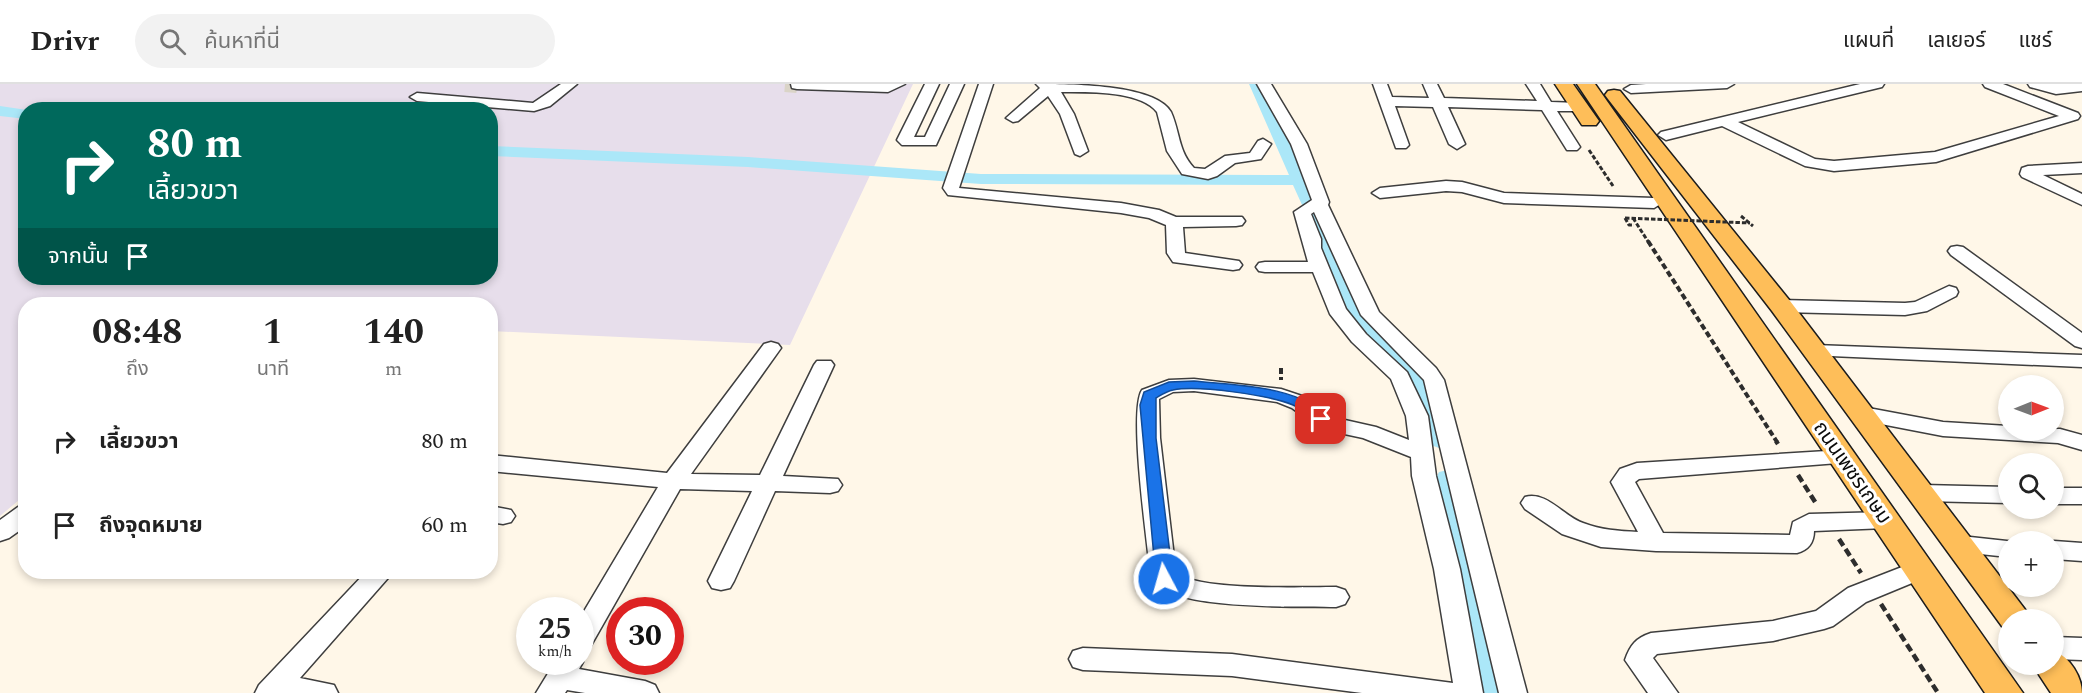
<!DOCTYPE html>
<html lang="th">
<head>
<meta charset="utf-8">
<style>
  :root { --surface:#fff; --page:#f2f2f2; --text:#222; --muted:#767676; --line:#e0e0e0 }
  body { margin:0; font-family:Spectral,"Noto Sans Thai",serif; background:var(--page); color:var(--text); height:100vh; display:flex; flex-direction:column; font-size:22px; white-space:nowrap }
  * { box-sizing:border-box; margin:0 }
  p { font-size:20px; color:var(--muted) }
  .icon { flex:none; width:33px; height:33px; fill:none; stroke:currentColor; stroke-width:2; stroke-linecap:round; stroke-linejoin:round }
  .map { position:relative; flex:1; overflow:hidden }
  .details { position:absolute; left:18px; top:213px; width:480px; height:282px; display:flex; flex-direction:column; background:var(--surface); border-radius:24px; box-shadow:0 3px 9px #0003 }
  .details>* { flex:none }
  .hud { position:absolute; left:18px; top:18px; width:480px; height:183px; border-radius:24px; box-shadow:0 3px 9px #0003; background:#00695c; color:#fff; overflow:hidden }
  .needle { width:39px; rotate:89deg }
  .tools { position:absolute; left:1998px; top:291px; display:grid; gap:12px }
  .tools a { display:grid; place-items:center; width:66px; height:66px; border-radius:50%; background:var(--surface); box-shadow:0 3px 9px #0003; font-size:30px }
  .speed { position:absolute; left:516px; top:513px; display:flex; gap:12px; font-size:30px; font-weight:700; text-align:center }
  .speed>* { display:grid; place-content:center; width:78px; height:78px; border-radius:50%; background:var(--surface); box-shadow:0 3px 9px #0003; line-height:1 }
  .speed small { font-size:15px; font-weight:400 }
  .speed .limit { border:9px solid #d22; background:#fff; color:#111 }
  .pin { position:absolute; display:grid; place-items:center; width:51px; height:51px; color:#fff; margin:-26px; border-radius:12px; box-shadow:0 3px 9px #0006 }
  .me { position:absolute; width:66px; margin:-33px; rotate:354deg; stroke-linejoin:round; filter:drop-shadow(0 0 4px #0008) }
  .turn { display:flex; align-items:center; gap:21px; height:126px; padding:0 30px; font-size:27px }
  .turn .icon { width:78px; height:78px; stroke-width:2.5 }
  .turn b { display:block; font-size:42px; line-height:51px }
  .then { display:flex; align-items:center; height:57px; padding:0 30px; background:#0003; gap:12px; font-size:22px }
  .eta { display:flex; justify-content:space-evenly; align-items:center; height:102px; text-align:center }
  .eta b { font-size:36px; font-weight:700; line-height:42px }
  ul { padding:0; list-style:none }
  li { display:flex; align-items:center; gap:18px; height:84px; padding:0 30px }
  li div { flex:1 }
  li b { display:block; font-size:22px }
  li em { font-style:normal }
  header { display:flex; align-items:center; gap:36px; box-sizing:border-box; height:84px; padding:0 30px; background:var(--surface); border-bottom:2px solid var(--line) }
  header strong { font-size:28px }
  nav { display:flex; gap:33px; margin-inline-start:auto; font-size:21px }
  .search { width:420px; height:54px; background:var(--page); display:flex; align-items:center; gap:15px; box-sizing:border-box; padding:0 21px; border-radius:33px; color:var(--muted); font-size:22px }
  .map>svg:first-child { display:block }
  .industrial { fill:#e7deeb; fill-rule:evenodd }
  .lines { fill:none; stroke-linecap:round; stroke-linejoin:round }
  .canal { fill:#abe7f8; fill-rule:evenodd }
  .minor-tunnel { stroke:#dad4c7; stroke-width:16; stroke-dasharray:16 8; stroke-linecap:butt }
  .minor-casing { stroke:#3e3e3e; stroke-width:3 }
  .major-casing { stroke:#1c1c1c; stroke-width:3 }
  .path-far2 { stroke:#2d2d2d; stroke-width:3; stroke-dasharray:4.5 2; stroke-linecap:butt }
  .path-far1 { stroke:#2d2d2d; stroke-width:4; stroke-dasharray:6 3; stroke-linecap:butt }
  .path { stroke:#2d2d2d; stroke-width:4.5; stroke-dasharray:8 4; stroke-linecap:butt }
  .minor { fill:#fff; fill-rule:evenodd }
  .major { fill:#febe59; fill-rule:evenodd }
  .path-bridge { stroke:#2d2d2d; stroke-width:3; stroke-dasharray:4.5 2; stroke-linecap:butt }
  .route { fill:#1a73e8; stroke:#114b97; stroke-width:1.5 }
  .labels { text-anchor:middle; stroke-width:6; stroke-linejoin:round; paint-order:stroke }
  .street-label { font-size:20px; fill:#0b0b0b; stroke:#fff }
</style>
</head>
<body>
<header>
<strong>Drivr</strong>
<div class="search"><svg class="icon" aria-label="search" viewBox="0 0 24 24"><circle cx="10" cy="10" r="6"/><path d="M15 15l6 6"/></svg>ค้นหาที่นี่</div>
<nav><a>แผนที่</a><a>เลเยอร์</a><a>แชร์</a></nav>
</header>
<div class="map">
<svg width="2082" height="609" viewBox="0 0 2082 609">
  <rect width="100%" height="100%" fill="#fff7e8"/>
  <!-- industrial -->
  <path class="industrial" d="M0 0H913L790 261 491 247 490 220H26L25 411 0 432ZM26 26H490V194H26Z"/>
  <g class="lines">
    <!-- canal -->
    <path class="canal" d="M1249 0H1263L1335 154 1362 224 1427 290 1444 328 1451 356 1447 361 1439 364 1431 361 1406 292 1343 226 1317 154 1293 101 981 100 748 83 490 72V62L748 73 981 90 1289 91Z
      M0 22 27 26 26 35 0 32Z
      M1448 386 1457 388 1460 394 1512 609H1482L1436 394 1439 388Z"/>
    <!-- minor-tunnel -->
    <path class="minor-tunnel" d="M785 0 797 1"/>
    <defs>
      <path id="minor" d="M561 0H577L550 22 534 27 417 17 410 13 417 9 533 19Z
        M791 0H905L888 8 797 5 792 4Z
        M925 0H939L914 53H925L950 0H964L936 61H902L897 56Z
        M979 0H993L959 104 1121 119 1159 126 1176 133H1242L1245 137 1242 141 1236 142 1183 143 1185 169 1239 177 1242 181 1239 185 1233 186 1173 178 1167 169 1166 141 1149 134 1121 129 948 111 943 104Z
        M1036 0C1069 0 1155 0 1171 28 1180 48 1178 67 1194 84L1205 85 1225 72 1250 69 1258 57 1263 55 1271 60 1261 75 1235 79 1217 92 1208 95 1182 90 1167 67 1157 28C1140 6 1086 8 1061 8L1074 30 1088 67 1080 72 1075 70 1060 30 1048 12 1018 37 1013 38 1006 34 1040 4Z
        M1257 0H1271L1307 60 1329 118 1328 121 1379 228 1436 284 1444 296 1527 609H1499L1424 296 1361 231 1314 128 1311 130 1321 155V164L1346 225 1366 250 1407 288 1428 332 1436 392 1460 485 1483 609H1362L1232 592 1083 586 1073 583 1069 575 1073 567 1083 564 1232 570 1453 599 1434 485 1412 392 1411 373 1363 354 1321 345 1292 324 1277 318 1194 307 1173 308 1159 315 1160 354 1176 490C1208 507 1298 503 1336 503L1345 506 1349 513 1345 520 1336 523C1300 522 1169 527 1151 495 1148 463 1128 327 1142 306L1169 296 1194 295 1281 305 1308 314 1336 334 1376 343 1409 356 1406 332 1391 295 1352 258 1330 230 1313 188H1265L1259 187 1256 183 1259 179 1265 178H1308L1294 128 1312 116 1291 60Z
        M1373 0H1387L1392 13 1429 14 1423 0H1437L1444 14 1537 17 1526 0H1540L1551 18 1579 19 1586 23 1579 27H1557L1580 63 1577 66H1567L1542 26 1448 23 1465 60 1457 65 1449 60 1433 23 1395 22 1409 61 1406 64H1396Z
        M1646 0H1734L1727 4 1631 9 1624 5 1631 1Z
        M1860 0H1884L1882 3 1738 38 1815 75 1834 77 1935 68 2059 32 1985 3 1983 0H2003L2078 29 2080 32 2078 35 1936 78 1834 87 1805 82 1722 42 1666 56 1658 51 1661 48Z
        M2028 0H2082V7L2056 10 2030 3Z
        M2082 79V89L2043 91 2082 110V121L2022 93 2020 90 2022 84 2028 82Z
        M1446 97 1462 98 1504 109 1654 114 1662 119 1654 124 1504 119 1462 108 1446 107 1380 114 1372 109 1380 104Z
        M1957 162 1963 163 2082 249V264L2075 262 1951 171 1948 167 1951 163Z
        M1949 202 1956 204 1958 208 1956 212 1927 227 1905 231 1781 228 1774 226 1771 222 1774 218 1781 216 1905 219 1915 218Z
        M771 258 778 260 781 264 691 390 760 391 814 281 817 277H831L834 281 783 392 838 395 842 401 838 407 830 409 775 407 734 497 730 504 721 506 712 504 708 497 752 407 680 405 589 565 580 568V534L658 403 490 387V371L667 389 764 260Z
        M1815 261 2082 271V283L1808 271 1805 267 1808 263Z
        M1863 323 1943 338 2008 342V346L2060 345 2082 351V366L2058 359 1943 352 1855 335 1852 330 1855 325Z
        M1843 366 1851 368 1854 373 1851 378 1639 395 1635 398 1663 449 1790 451 1793 438 1809 430 1886 428 1894 430 1898 436 1894 442 1886 444 1814 447C1814 459 1808 466 1797 469L1656 467 1601 463 1562 450 1525 425 1521 419 1525 413C1547 407 1563 432 1583 439 1601 446 1619 447 1638 448L1611 398 1620 385 1637 379Z
        M1923 401 2008 403V419L1923 417 1915 415 1911 409 1915 403Z
        M2054 404H2082V420H2054Z
        M26 421V442L9 454 0 457V436L18 423Z
        M490 422 511 426 515 432 511 438 503 440 490 438Z
        M1961 452 2016 458H2008V473L1952 467 1949 461 1952 455Z
        M2054 457 2082 459V477L2054 475Z
        M1920 476 1929 478 1933 485 1929 492 1866 518 1833 542 1824 545 1773 557 1657 570 1653 574 1678 609H1648L1625 576C1630 561 1636 554 1651 549L1773 537 1816 527 1848 504Z
        M366 488H384L388 494 300 594 334 601 338 609H255L259 601Z
        M2054 553 2082 554V576L2054 575Z
        M580 574 583 578 579 585 645 597 655 601 659 609H585L567 606 565 609H536L555 578H580Z"/>
      <path id="major" d="M1555 0H1573L1599 37 1596 41H1582Z
        M1577 0H1595L2023 609H1985Z
        M1614 6 1620 7 1790 217 2033 536H2008V547L2004 545 1772 227 1608 15 1605 11 1608 7Z
        M2054 567C2070 573 2082 593 2082 609H2051L2032 580H2054Z"/>
    </defs>
    <!-- minor casing -->
    <use href="#minor" class="minor-casing"/>
    <!-- major casing -->
    <use href="#major" class="major-casing"/>
    <!-- path-far2 -->
    <path class="path-far2" d="M1589 66 1613 102
      M1741 132 1753 142
      M1625 134 1629 141H1634
      M1633 134 1649 159"/>
    <!-- path-far1 -->
    <path class="path-far1" d="M1648 157 1777 358
      M1281 284V296"/>
    <!-- path -->
    <path class="path" d="M1776 357 1778 360
      M1798 391 1817 421
      M1839 455 1861 489
      M1881 520 1938 609"/>
    <!-- minor -->
    <use href="#minor" class="minor"/>
    <!-- major -->
    <use href="#major" class="major"/>
    <!-- path-bridge -->
    <path class="path-bridge" d="M1625 134 1750 139"/>
  </g>
  <!-- route -->
  <path class="route" d="M1194 297C1232 301 1302 301 1328 335L1321 339C1310 336 1304 326 1293 321 1269 311 1198 301 1173 306 1167 307 1161 311 1156 314V354L1173 495 1170 499H1158L1156 495 1140 321 1144 308 1169 298Z"/>
  <g class="labels">
    <!-- street labels -->
    <g class="street-label">
      <text transform="translate(1853 388) rotate(55)" y="7">ถนนเพชรเกษม</text>
    </g>
  </g>
</svg>
<div class="tools">
<a><svg class="needle" viewBox="-14 -14 28 28"><path d="M0-13l5 13h-10z" fill="#e53935"/><path d="M0 13l5-13h-10z" fill="#767676"/></svg></a>
<a><svg class="icon" aria-label="search" viewBox="0 0 24 24"><circle cx="10" cy="10" r="6"/><path d="M15 15l6 6"/></svg></a>
<a>+</a>
<a>−</a>
</div>
<div class="speed"><div>25<small>km/h</small></div><div class="limit">30</div></div>
<div class="pin" style="left:1321px;top:335px;background:#d93025"><svg class="icon" aria-label="arrive" viewBox="0 0 24 24"><path d="M6 21V4h12l-3 4 3 4H6"/></svg></div>
<svg class="me" style="left:1164px;top:495px" viewBox="-20 -20 40 40"><circle r="17" fill="#1a73e8" stroke="#fff" stroke-width="3"/><path d="M0-11L8 9 0 5-8 9z" fill="#fff"/></svg>
<div class="hud">
<div class="turn"><svg class="icon" aria-label="right" viewBox="0 0 24 24"><path d="M7 20v-9h11M14 6l5 5-5 5"/></svg><div><b>80 m</b>เลี้ยวขวา</div></div>
<div class="then">จากนั้น<svg class="icon" aria-label="arrive" viewBox="0 0 24 24"><path d="M6 21V4h12l-3 4 3 4H6"/></svg></div>
</div>
<section class="details">
<div class="eta">
<div><b>08:48</b><p>ถึง</p></div>
<div><b>1</b><p>นาที</p></div>
<div><b>140</b><p>m</p></div>
</div>
<ul>
<li><svg class="icon" aria-label="right" viewBox="0 0 24 24"><path d="M7 20v-9h11M14 6l5 5-5 5"/></svg><div><b>เลี้ยวขวา</b></div><em>80 m</em></li>
<li><svg class="icon" aria-label="arrive" viewBox="0 0 24 24"><path d="M6 21V4h12l-3 4 3 4H6"/></svg><div><b>ถึงจุดหมาย</b></div><em>60 m</em></li>
</ul>
</section>
</div>
</body>
</html>
